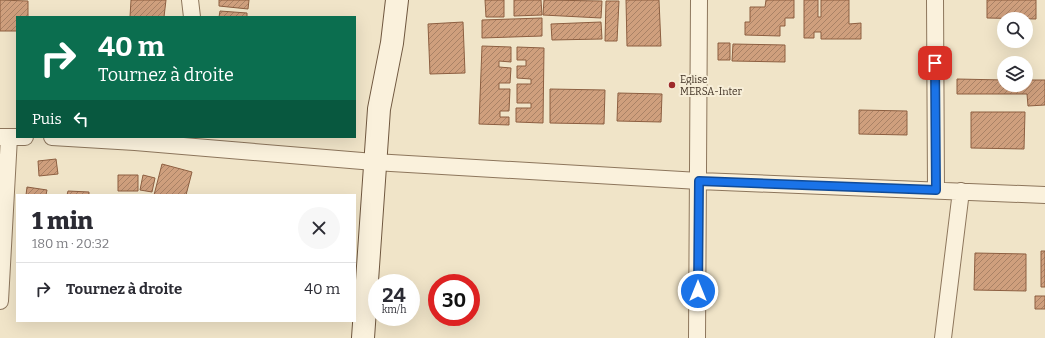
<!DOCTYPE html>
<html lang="fr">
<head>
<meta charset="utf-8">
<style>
  :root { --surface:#fff; --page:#f7f7f7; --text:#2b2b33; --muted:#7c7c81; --line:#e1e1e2 }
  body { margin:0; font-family:Bitter,serif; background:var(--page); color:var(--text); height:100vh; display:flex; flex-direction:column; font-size:15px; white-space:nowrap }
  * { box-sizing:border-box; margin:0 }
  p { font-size:13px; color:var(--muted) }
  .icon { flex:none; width:22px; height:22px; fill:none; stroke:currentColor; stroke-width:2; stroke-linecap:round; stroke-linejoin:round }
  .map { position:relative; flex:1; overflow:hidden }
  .panel { position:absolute; left:16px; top:194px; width:340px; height:128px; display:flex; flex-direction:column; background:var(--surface); border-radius:0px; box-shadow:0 4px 16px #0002 }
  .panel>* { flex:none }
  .guide { position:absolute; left:16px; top:16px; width:340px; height:122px; border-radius:0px; box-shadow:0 4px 16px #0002; background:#0b6e4f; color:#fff; overflow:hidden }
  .buttons { position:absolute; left:997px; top:12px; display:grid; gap:8px }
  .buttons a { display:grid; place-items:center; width:36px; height:36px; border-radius:50%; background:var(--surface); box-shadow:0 4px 16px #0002; font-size:20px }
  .speed { position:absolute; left:368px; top:274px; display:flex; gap:8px; font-size:20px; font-weight:700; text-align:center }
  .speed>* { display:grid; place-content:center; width:52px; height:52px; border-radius:50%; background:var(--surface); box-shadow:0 4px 16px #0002; line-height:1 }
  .speed small { font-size:10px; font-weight:400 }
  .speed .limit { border:6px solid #d22; background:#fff; color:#111 }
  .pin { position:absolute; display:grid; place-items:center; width:34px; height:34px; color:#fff; margin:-17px; border-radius:8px; box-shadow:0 2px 6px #0006 }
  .me { position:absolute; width:44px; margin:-22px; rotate:0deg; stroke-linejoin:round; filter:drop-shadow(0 0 3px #0008) }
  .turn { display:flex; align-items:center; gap:14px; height:84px; padding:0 16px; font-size:18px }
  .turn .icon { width:52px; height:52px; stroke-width:2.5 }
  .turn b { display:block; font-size:28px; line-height:34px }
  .then { display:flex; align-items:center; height:38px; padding:0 16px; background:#0003; gap:8px; font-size:15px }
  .round { display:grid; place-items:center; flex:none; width:42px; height:42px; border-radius:21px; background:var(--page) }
  .summary { display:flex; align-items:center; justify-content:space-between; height:68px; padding:0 16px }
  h1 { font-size:24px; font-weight:800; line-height:30px }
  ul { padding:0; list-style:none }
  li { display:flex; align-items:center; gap:12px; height:52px; padding:0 16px; border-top:1px solid var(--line) }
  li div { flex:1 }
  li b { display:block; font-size:15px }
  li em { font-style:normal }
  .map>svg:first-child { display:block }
  .building { fill:url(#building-hatch); stroke:#8d5f41 }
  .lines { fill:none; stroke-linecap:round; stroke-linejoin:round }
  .street-casing { stroke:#8d765c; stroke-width:18 }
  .secondary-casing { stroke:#6f573f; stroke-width:24 }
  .street { stroke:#faf1dc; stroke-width:16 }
  .secondary { stroke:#faf1dc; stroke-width:22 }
  .route-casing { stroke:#114b97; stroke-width:10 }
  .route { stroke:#1a73e8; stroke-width:7 }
  .poi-dot { fill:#9e2a2b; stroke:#f7eed8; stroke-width:1.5 }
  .labels { text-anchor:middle; stroke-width:4; stroke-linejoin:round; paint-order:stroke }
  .poi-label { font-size:10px; fill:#3d2e20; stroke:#f7eed8; text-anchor:start }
</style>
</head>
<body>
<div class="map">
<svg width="1045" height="338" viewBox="0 0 1045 338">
  <defs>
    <pattern id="building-hatch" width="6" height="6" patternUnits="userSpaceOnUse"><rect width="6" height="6" fill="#cf9f7d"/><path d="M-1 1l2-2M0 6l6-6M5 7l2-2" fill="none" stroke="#a98266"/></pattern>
  </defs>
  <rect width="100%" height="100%" fill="#f0e4c8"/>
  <!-- building -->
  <path class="building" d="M0 0 28 1V17H17V31H0Z
    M131 0H166L164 17H130Z
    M219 0H249L248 9 219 6Z
    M485 0H504V17H486Z
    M514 0H541L542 15 514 16Z
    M544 0 602 1 601 18 543 15Z
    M626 0H659L661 46H627Z
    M766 0H794V18H785V26H780V36L745 35V22H750V7H765Z
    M804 0H818V17H821V0H849V24L861 23V39H821V32H814V38H804Z
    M987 0H1036V19L987 18Z
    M606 1H619L617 41H605Z
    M220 11 247 13V17H219Z
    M542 18V36L482 38V20Z
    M463 22 465 73 430 74 428 24Z
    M601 22 602 39 552 40 551 24Z
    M718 43H730V60H718Z
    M733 44 785 45V62L732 61Z
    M482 46 511 47V62L499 61V67L511 68 510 83H499V89H510L509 111H500V117H509V125L479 124Z
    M517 47 544 48 543 123 516 122V108H531V103H517V84H531V79L517 78V66H526V60H517Z
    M957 79 1004 80V85H1026V80H1045V105L1028 106 1027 94H957Z
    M550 89 605 90 604 124 550 123Z
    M618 93 662 94 661 122 617 121Z
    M859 110 907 111V135L859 134Z
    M971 112H1025L1024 149 971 148Z
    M56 159 58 174 39 176 38 161Z
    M162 164 192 172 186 195H154Z
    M118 175H138V191H118Z
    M143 175 155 178 152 192 140 190Z
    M27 187 47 190 46 195H26Z
    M68 191 89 192V195H67Z
    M1041 251H1045V287H1041Z
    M975 253 1026 254V291L974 290Z
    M1035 296H1045V309H1035Z"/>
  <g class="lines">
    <defs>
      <path id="street" d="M190 0 192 17
        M935 0 936 190
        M0 137H25
        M52 137 135 142 374 162 699 181 1045 195
        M0 301 9 137
        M697 338 699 0
        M943 338 961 191"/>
      <path id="secondary" d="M363 338 379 109 392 43 397 0"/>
    </defs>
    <!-- street casing -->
    <use href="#street" class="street-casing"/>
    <!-- secondary casing -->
    <use href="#secondary" class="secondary-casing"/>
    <!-- street -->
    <use href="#street" class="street"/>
    <!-- secondary -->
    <use href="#secondary" class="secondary"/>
  </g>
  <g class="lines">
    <defs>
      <path id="route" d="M698 291 699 181 936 190 935 63"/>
    </defs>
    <!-- route casing -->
    <use href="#route" class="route-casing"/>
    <!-- route -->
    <use href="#route" class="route"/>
  </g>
  <!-- markers -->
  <circle class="poi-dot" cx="672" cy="85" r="4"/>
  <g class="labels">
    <!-- poi labels -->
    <g class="poi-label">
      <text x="680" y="83">Eglise<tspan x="680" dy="12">MERSA-Inter</tspan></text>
    </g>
  </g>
</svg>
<div class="buttons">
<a><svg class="icon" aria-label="search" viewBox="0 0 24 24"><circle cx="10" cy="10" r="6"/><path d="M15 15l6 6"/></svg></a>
<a><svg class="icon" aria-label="layers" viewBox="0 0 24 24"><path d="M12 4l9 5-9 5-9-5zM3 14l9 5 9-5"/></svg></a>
</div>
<div class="speed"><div>24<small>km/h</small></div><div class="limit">30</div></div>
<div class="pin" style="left:935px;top:63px;background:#d93025"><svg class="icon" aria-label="arrive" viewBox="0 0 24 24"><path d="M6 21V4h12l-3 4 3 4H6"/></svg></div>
<svg class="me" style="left:698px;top:291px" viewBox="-20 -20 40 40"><circle r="17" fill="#1a73e8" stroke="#fff" stroke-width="3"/><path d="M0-11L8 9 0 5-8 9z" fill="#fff"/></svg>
<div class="guide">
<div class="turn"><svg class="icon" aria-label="right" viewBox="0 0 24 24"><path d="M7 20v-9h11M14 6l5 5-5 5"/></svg><div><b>40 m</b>Tournez à droite</div></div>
<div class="then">Puis<svg class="icon" aria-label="left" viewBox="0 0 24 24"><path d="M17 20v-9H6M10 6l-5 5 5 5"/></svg></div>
</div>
<section class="panel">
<div class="summary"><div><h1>1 min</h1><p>180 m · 20:32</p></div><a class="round"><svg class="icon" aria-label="close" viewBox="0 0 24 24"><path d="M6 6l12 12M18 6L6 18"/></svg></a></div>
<ul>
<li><svg class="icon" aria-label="right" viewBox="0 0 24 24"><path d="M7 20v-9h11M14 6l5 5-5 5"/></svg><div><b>Tournez à droite</b></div><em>40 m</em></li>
</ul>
</section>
</div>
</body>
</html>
